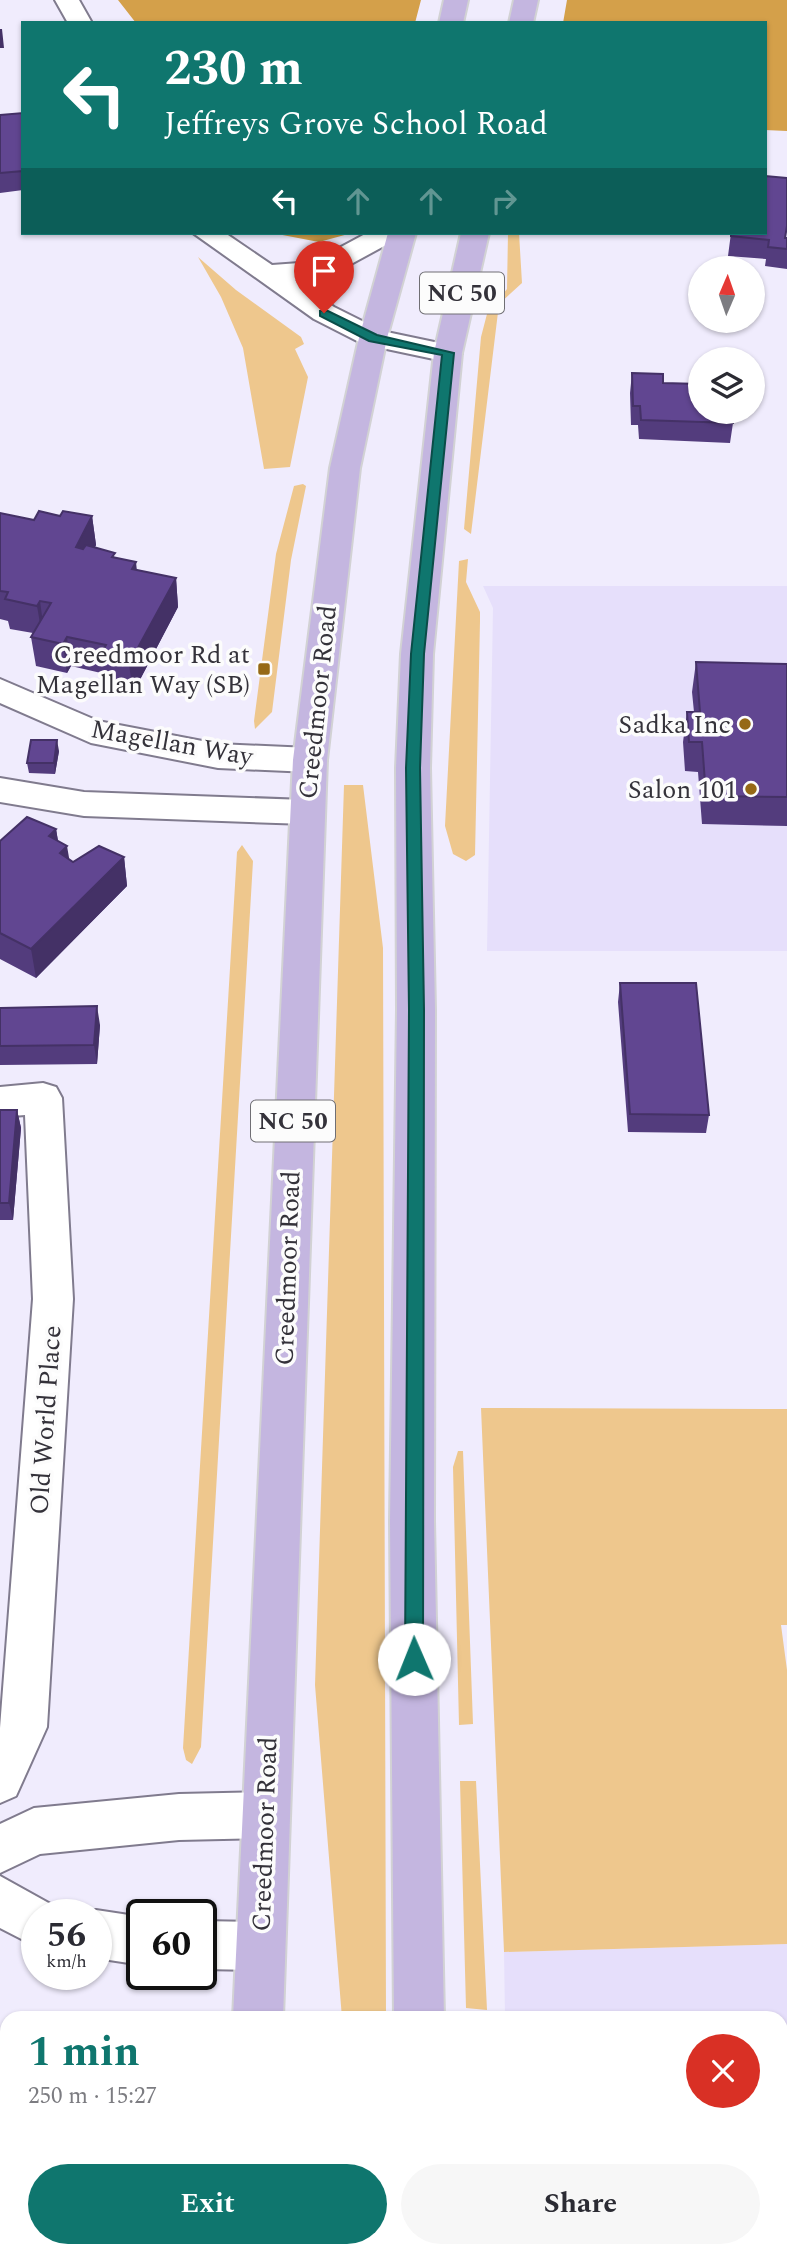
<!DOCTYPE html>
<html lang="en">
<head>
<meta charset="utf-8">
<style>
  :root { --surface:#fff; --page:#f7f7f7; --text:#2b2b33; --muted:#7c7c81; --accent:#0f766e }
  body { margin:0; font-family:Spectral,serif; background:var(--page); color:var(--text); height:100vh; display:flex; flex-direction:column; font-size:26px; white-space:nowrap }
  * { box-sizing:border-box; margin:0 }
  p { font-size:23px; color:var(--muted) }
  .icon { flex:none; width:38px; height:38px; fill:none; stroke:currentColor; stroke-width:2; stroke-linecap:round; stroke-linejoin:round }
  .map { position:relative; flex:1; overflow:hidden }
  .drawer { position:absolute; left:0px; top:2011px; width:788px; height:247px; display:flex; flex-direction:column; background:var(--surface); border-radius:21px 21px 0 0; box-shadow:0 2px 5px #0004 }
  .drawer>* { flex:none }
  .top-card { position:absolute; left:21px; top:21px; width:746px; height:214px; border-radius:0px; box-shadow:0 2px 5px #0004; background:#0f766e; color:#fff; overflow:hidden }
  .needle { width:46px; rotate:2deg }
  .controls { position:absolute; left:688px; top:256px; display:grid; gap:14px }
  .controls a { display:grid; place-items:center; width:77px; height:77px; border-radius:50%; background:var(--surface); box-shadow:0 2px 5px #0004; font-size:35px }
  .speed { position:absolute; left:21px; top:1899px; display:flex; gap:14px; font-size:35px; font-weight:700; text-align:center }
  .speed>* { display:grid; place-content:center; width:91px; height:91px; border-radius:50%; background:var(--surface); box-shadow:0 2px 5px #0004; line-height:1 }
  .speed small { font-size:18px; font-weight:400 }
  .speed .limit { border:4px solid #111; border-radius:10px; background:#fff; color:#111 }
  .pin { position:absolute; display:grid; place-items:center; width:60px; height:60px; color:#fff; margin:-72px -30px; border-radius:50% 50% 50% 0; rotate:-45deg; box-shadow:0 0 7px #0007 }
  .pin .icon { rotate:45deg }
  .me { position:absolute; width:77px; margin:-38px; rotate:359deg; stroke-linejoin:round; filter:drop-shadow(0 0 5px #0008) }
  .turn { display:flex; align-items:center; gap:24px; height:147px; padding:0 28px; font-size:32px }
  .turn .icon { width:91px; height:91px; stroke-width:2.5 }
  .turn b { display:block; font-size:49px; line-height:60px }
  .lanes { display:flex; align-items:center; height:66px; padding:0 28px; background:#0003; justify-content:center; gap:35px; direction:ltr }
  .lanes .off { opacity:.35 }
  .round { display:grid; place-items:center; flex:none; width:74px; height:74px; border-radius:37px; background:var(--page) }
  .summary { display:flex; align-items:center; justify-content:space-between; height:119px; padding:0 28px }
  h1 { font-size:42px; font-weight:700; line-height:52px; color:var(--accent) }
  .action { display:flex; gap:14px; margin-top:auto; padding:14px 28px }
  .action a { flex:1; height:80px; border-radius:42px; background:var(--accent); color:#fff; font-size:28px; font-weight:700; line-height:80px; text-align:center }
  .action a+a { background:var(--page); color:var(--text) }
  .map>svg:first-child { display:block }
  .built { fill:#e6dffb }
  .green { fill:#eec78d }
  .forest { fill:#d4a04a }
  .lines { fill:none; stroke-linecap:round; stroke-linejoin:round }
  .minor-casing { stroke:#807b8e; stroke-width:4 }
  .major-casing { stroke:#d2d2d4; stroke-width:4 }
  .minor { fill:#fff; fill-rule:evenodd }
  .major { fill:#c4b6e0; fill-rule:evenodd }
  .wall { fill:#533c7d }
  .shaded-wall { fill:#443166 }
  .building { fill:#614691; stroke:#443166; stroke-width:2 }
  .route { fill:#0f766e; stroke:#0a4d48; stroke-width:2 }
  .poi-dot { fill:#966916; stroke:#fcfcfc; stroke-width:2.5 }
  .labels { text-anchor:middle; stroke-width:7; stroke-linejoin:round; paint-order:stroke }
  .shield { fill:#fcfcfc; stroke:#706f74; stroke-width:2 }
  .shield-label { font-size:24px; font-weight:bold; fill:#34323a }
  .poi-label { font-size:26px; fill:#34323a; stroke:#fcfcfc; text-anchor:end }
  .street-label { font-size:26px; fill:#34323a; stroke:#fcfcfc }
</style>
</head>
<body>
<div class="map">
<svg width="787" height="2257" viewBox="0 0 787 2257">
  <rect width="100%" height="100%" fill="#f0ecfd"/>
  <!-- built -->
  <path class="built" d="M483 586H787V951H487L493 608Z
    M787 1944V2257H510V2250H780V2018H505L504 1952Z"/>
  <!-- green -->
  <path class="green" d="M508 233H519L522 283 499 304 471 534 464 529 481 337 487 314 507 289Z
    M198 257 236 290 301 337 304 344 295 349 308 377 290 467 264 469 243 348 221 297Z
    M303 484 306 486 291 560 272 712 255 729 254 721 276 554 294 486Z
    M468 559 466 582 480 612V621L475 855 466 861 453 854 445 826 459 561Z
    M344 785H363L383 948 386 2018H342L315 1685Z
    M242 845 253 861 201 1747 192 1764 186 1760 183 1748 237 852Z
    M481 1408 787 1409V1625H781L787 1670V1944L504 1952Z
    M458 1451H463L473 1724 459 1725 453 1467Z
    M460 1781H476L487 2010 466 2008Z"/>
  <!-- forest -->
  <path class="forest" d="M118 0H421L415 23H136Z
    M567 0H787V131L765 130V23H563Z
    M272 233H352L319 242Z"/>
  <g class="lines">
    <defs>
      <path id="minor" d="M55 0H79L92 23H68Z
        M193 233H225L272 265 313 262 367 233H400L397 239 329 276 295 280 334 307 382 331 458 347 462 353 458 359 448 362 363 344 314 319Z
        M0 679 98 721 218 744 310 748 322 752 327 760 322 768 310 772 218 768 91 743 0 703Z
        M0 778 84 792 306 800 318 803 323 812 318 821 306 824 84 816 0 802Z
        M43 1083 56 1087 62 1098 73 1299 47 1727 16 1796 0 1803V1728L33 1299 25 1115 0 1117V1087Z
        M264 1792 281 1799 288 1815 281 1831 264 1838 179 1840 40 1854 0 1873V1824L34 1808 179 1794Z
        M0 1876 54 1906 58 1914H37V1947L0 1928Z
        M96 1910 142 1917V1965L96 1958V1914H84Z
        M201 1921 260 1922 277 1929 284 1946 277 1963 260 1970 201 1969Z"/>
      <path id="major" d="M444 0H468L463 23H439Z
        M514 0H538L533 23H509Z
        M388 233H416L387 338 360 468 327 760 283 2018H233L293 760 330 468 359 338Z
        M461 233H489L462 353 433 654 430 768 435 1010 434 1521 444 2018H394L390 1521 397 1010 396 768 401 654 434 353Z
        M227 2250H279L278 2257H226Z
        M397 2250H449V2257H397Z"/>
    </defs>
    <!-- minor casing -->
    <use href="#minor" class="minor-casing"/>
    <!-- major casing -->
    <use href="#major" class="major-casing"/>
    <!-- minor -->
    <use href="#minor" class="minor"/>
    <!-- major -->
    <use href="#major" class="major"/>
  </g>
  <!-- wall -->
  <path class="wall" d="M23 113V190L0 193V115Z
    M731 233 787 238V269L765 266 766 259 728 256Z
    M632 373 663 383 733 423 730 443 639 439 638 425H631L630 393Z
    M0 513 34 520 60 516H92L96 545 95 547 115 557 137 570 176 578 178 607 133 693 103 687 101 673 71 666 67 673 36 666 31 637 33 633 10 629 8 621 0 619Z
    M696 662 787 664V826L702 824 698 772 685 771 683 742 687 712H694L692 692Z
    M59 751 55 774 29 773 27 763Z
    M56 829 58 841 69 859 73 862 124 857 127 886 36 978 0 959V841Z
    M620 983 709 1115 706 1133 628 1132 618 1002Z
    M0 1008 100 1025 97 1064 0 1065Z
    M0 1110H17L21 1128 13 1220H0Z
    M787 2102V2161H785L780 2115Z"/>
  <!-- shaded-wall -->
  <path class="shaded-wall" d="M0 29H2L4 48H0Z
    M92 516 96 545 80 576 76 547Z
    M136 562 139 591 132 569Z
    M176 578 178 607 133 693 129 664Z
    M40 601 44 631 42 635 37 606Z
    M67 637 71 666 67 673 63 644Z
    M57 740 59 751 55 774 54 763Z
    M56 829 60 853 67 846 72 875 49 836Z
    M124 857 127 886 36 978 31 949Z
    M97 1006 100 1025 97 1064 94 1045Z
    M17 1110 21 1128 13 1220 9 1203Z"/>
  <!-- building -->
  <path class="building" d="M23 113V171L0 173V115Z
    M765 176 787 178V226L785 238H787V249L768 247 769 240 731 236V233H765Z
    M632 373 663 374V383L700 384V411H732L733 423 641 420 640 406H633Z
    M39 511 60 516 63 511 92 516 76 547 83 549 86 545 115 553 112 557 136 562 132 569 176 578 129 664 99 658 106 645 67 637 63 644 31 637 51 603 40 601 37 606 5 599 8 592 0 591V513L34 520Z
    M696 662 787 664V797L706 796 702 742H689L687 712H700Z
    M31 740H57L54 763H27Z
    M27 817 56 829 49 836 67 846 60 853 73 862 99 846 124 857 31 949 0 933V841Z
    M620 983H696L709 1115 630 1114Z
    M97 1006 94 1045 0 1046V1008Z
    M0 1110H17L9 1203H0Z"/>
  <!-- route -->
  <path class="route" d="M320 311H328L377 335 454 353 424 654 420 768 424 1010 423 1659 421 1665 414 1668 407 1665 405 1659 409 1010 406 768 411 654 442 355 369 341 320 316Z"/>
  <!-- markers -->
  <g class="poi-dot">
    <rect x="257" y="662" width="14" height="14" rx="3.5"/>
    <circle cx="745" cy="724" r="7"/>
    <circle cx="751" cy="789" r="7"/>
  </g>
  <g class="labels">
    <!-- shield labels -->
    <g class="shield">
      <rect x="420" y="272.5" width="84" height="41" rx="5"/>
      <rect x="251" y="1100.5" width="84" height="41" rx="5"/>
    </g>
    <g class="shield-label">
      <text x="462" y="301">NC 50</text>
      <text x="293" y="1129">NC 50</text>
    </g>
    <!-- poi labels -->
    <g class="poi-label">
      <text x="250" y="663">Creedmoor Rd at<tspan x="250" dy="30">Magellan Way (SB)</tspan></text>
      <text x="731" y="733">Sadka Inc</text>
      <text x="737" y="798">Salon 101</text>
    </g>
    <!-- street labels -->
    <g class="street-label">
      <text transform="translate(317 702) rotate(-84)" y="9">Creedmoor Road</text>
      <text transform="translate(172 742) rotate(10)" y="9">Magellan Way</text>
      <text transform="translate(287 1268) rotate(-88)" y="9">Creedmoor Road</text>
      <text transform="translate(45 1420) rotate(-86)" y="9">Old World Place</text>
      <text transform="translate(264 1834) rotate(-88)" y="9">Creedmoor Road</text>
    </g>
  </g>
</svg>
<div class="controls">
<a><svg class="needle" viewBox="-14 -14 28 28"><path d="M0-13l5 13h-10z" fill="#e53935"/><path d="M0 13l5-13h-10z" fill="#7c7c81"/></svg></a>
<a><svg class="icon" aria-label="layers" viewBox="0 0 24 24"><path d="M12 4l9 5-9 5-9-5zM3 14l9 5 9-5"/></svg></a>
</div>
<div class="speed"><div>56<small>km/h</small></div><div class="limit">60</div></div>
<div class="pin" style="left:324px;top:313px;background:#d93025"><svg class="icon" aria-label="arrive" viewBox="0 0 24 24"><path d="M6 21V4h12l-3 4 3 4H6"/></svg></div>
<svg class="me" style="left:414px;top:1659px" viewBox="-20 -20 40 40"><circle r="19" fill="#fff"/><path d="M0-13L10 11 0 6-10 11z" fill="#0f766e"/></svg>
<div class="top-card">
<div class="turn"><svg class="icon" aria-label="left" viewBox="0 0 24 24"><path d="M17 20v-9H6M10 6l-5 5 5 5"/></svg><div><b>230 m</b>Jeffreys Grove School Road</div></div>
<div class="lanes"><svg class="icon" aria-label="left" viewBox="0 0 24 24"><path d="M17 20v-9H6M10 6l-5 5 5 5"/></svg><svg class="icon off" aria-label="ahead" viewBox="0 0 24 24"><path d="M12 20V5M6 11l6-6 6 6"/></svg><svg class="icon off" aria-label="ahead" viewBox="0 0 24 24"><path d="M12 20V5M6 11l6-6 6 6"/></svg><svg class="icon off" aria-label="right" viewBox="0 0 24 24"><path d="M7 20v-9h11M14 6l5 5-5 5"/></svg></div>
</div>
<section class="drawer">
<div class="summary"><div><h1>1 min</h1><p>250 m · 15:27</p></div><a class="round" style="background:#d93025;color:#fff"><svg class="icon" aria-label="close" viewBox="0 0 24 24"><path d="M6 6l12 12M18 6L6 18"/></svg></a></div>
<div class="action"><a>Exit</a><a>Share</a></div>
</section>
</div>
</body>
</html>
